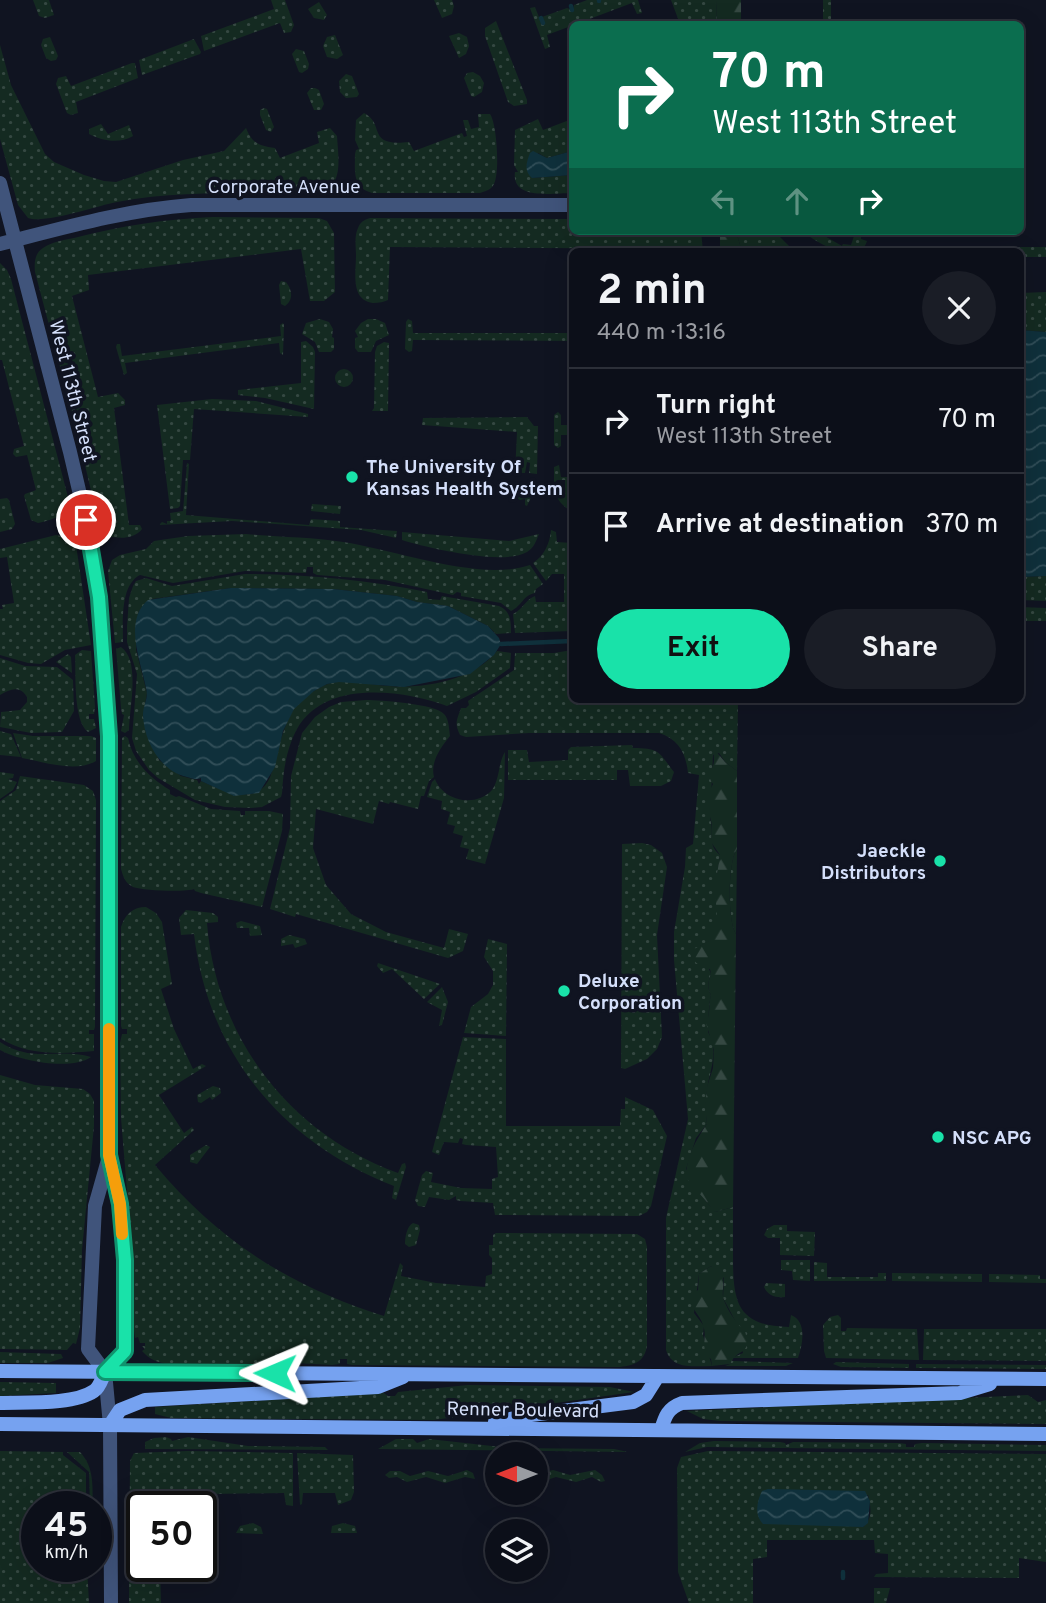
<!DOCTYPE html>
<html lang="en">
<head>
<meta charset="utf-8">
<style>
  :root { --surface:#0c0f19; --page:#1a1d26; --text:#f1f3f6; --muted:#9a9ca2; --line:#2c2f38; --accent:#19e2a9 }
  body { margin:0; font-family:Overpass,sans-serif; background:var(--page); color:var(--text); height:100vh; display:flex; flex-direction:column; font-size:26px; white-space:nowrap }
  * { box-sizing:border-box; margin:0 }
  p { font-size:23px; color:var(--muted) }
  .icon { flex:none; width:38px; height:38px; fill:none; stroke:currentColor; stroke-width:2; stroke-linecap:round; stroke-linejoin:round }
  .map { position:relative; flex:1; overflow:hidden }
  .details { position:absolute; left:569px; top:248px; width:455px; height:455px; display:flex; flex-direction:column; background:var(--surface); border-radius:10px; box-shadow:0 7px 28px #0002,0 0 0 2px var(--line) }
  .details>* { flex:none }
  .guide { position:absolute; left:569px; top:21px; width:455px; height:214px; border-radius:10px; box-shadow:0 7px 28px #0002,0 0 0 2px var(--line); background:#0b6e4f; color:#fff; overflow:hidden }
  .needle { width:46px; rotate:270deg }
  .tools { position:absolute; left:485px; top:1442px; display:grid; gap:14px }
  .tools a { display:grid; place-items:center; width:63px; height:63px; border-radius:50%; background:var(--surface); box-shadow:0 7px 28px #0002,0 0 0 2px var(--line); font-size:35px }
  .speed { position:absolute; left:21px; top:1491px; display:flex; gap:14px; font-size:35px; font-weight:700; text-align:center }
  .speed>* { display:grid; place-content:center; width:91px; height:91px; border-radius:50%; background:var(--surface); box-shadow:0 7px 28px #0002,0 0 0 2px var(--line); line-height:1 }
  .speed small { font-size:18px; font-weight:400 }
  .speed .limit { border:4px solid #111; border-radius:10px; background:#fff; color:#111 }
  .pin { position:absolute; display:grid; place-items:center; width:60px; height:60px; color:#fff; margin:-30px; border:4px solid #fff; border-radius:50%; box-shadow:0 2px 7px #0007 }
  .me { position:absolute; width:77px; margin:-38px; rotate:271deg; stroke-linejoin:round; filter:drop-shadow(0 0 5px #0008) }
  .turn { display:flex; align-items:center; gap:24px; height:147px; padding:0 28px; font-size:32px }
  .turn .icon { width:91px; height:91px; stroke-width:2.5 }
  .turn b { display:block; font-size:49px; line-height:60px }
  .lanes { display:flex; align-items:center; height:66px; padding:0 28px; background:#0003; justify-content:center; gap:35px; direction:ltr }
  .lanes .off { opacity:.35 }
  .round { display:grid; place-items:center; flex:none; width:74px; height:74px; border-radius:37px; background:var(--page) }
  .overview { display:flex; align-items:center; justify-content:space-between; height:119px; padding:0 28px }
  h1 { font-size:42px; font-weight:700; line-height:52px }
  .button { display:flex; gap:14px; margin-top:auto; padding:14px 28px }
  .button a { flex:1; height:80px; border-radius:42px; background:var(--accent); color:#111; font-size:28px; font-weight:700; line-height:80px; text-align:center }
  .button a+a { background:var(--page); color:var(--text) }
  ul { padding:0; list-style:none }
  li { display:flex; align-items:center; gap:21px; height:105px; padding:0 28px; border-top:2px solid var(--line) }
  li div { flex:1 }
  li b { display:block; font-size:26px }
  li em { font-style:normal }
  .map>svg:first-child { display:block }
  .grass { fill:url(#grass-dots); fill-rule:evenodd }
  .forest { fill:url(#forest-firs) }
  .water { fill:url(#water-waves) }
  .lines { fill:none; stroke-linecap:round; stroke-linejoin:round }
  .stream { stroke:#0f303b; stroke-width:4.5 }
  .street { stroke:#40547b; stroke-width:14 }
  .secondary { stroke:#76a2f0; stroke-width:14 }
  .route-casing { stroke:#10936e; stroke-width:18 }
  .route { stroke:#19e2a9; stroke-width:12 }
  .slow { stroke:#f59e0b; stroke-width:12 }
  .poi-dot { fill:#19e2a9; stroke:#101421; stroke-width:2.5 }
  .labels { text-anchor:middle; stroke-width:7; stroke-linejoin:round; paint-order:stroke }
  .street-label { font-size:19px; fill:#d4dffa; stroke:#101421 }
  .poi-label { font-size:19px; font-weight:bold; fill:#d4dffa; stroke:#101421; text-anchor:start }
</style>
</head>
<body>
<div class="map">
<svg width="1046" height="1603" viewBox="0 0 1046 1603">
  <defs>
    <pattern id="grass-dots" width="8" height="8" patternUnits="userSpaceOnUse" patternTransform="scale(1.75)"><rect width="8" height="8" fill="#142a21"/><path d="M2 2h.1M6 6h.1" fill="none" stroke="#354842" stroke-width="1.8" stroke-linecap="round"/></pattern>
    <pattern id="forest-firs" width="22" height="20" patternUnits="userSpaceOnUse" patternTransform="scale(1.75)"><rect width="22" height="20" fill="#142a21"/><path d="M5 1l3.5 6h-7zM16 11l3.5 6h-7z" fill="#354842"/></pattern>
    <pattern id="water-waves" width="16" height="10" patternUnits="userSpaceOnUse" patternTransform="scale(1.75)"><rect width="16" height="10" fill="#0f303b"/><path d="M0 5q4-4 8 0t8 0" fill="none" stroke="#314e58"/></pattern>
  </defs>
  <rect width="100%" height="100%" fill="#101421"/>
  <!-- grass -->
  <path class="grass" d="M33 0H49L54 15 45 18 39 16Z
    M271 0H285L294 25 291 32 284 33 280 23 204 51 201 36 274 9Z
    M434 0H452L454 6 452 14 442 18Z
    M587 0H638L642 13 637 14 632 3 547 35 550 47 545 49 530 8 535 7 542 25V17L567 8 573 10 574 5Z
    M671 0H716L717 24H680Z
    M823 0H831V24H823Z
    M319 2 327 15 324 20 314 18 308 9Z
    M496 21 527 100V104L514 106 508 102 485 36V28Z
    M459 33 467 37 469 46 466 54 459 58 449 36Z
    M335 35 343 55 337 59 327 57 323 46 327 37Z
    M50 37 58 56 56 60 51 61 46 58 41 45 43 39Z
    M194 39 201 52 200 54 142 75 139 60Z
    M0 45 11 85 45 154 54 162 84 175 104 181 116 182 183 160 224 151 246 128C252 143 259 146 275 148L280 158 319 143 317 132 330 128 337 136C338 155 344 185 322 192 253 195 185 189 117 202 96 206 45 224 28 218L18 205 0 139Z
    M296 49 304 51 309 64 308 69 302 73 299 72 292 54Z
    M132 63H135L138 78 76 102 78 113 71 115 67 113 56 84 58 78 66 76 71 86Z
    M473 72 480 76 484 83 482 92 474 97 471 96 464 78 467 73Z
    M346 74 352 76 359 94 357 97 346 98 340 92 339 81Z
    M311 88H315L319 90 324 104 321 110H314L307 93Z
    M264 108 267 109 274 127 271 132 266 130 260 115V110Z
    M364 113C386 124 365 147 409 142L414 151 462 133 464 137 467 136 463 120H468L471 129 479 127 478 114H490C497 124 500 172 494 184 491 190 486 191 480 193H372C352 188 355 171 355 154L356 150 359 149 355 140 356 120Z
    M538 119 543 130 572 119V151L547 158 538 153 532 178 572 175V193C554 193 511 201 515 172H518L514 165 515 130Z
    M101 124 108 134 129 125 133 136C119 144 103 141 89 134V129Z
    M213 217 319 218 327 221 334 233 335 292 324 301H310L301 249 88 275 89 290 72 296 98 397 118 393 125 400V405L114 408 129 525H140L142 529C135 539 119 539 108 536L99 525 78 435 35 272C34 262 35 253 43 248 51 242 64 240 74 238 120 226 166 219 213 217Z
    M370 218 572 219V231H701L703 252H693V249L390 247 388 300C384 302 379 303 373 303 350 300 356 272 356 256 356 247 354 236 358 228 360 222 364 220 370 218Z
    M736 231H774L795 252H742Z
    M802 231H816L842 246 843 244 851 245 855 233 861 234V239L867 241C864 249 862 249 854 250 835 254 818 243 802 231Z
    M1046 247V257H1020V252H911L909 249 910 247Z
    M0 263 7 270 11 279 68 497C68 517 54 519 38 523L31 520 24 496 25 494 36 490 27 455 16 457 13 454 14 449 24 446 2 360H0Z
    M281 281 286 282C292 289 294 300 285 306L281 304 279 285Z
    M1046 292V332L1020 330V293Z
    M320 319 329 322 333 329 332 337 334 338V349L331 352H319L315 342 302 334 306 323Z
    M368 319H376L385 323 389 335 376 341 371 352H358L355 348V338L358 337 355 331 361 323Z
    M408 319 412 321 413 333H572V341L413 340 412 351 409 352 405 349 406 322Z
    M283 323 284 325 283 355 280 353 279 343 125 363 127 373 124 375 116 347 117 344H120L122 356 281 336 280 325Z
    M306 341 313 347 315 352 314 409 265 398 238 395V390L301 383V342Z
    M384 342 389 343 388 411H372L374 408 375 352 377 346Z
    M335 378a9 9 0 1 1 18 0a9 9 0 1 1-18 0Z
    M212 399 256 401 308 414V417L194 409 190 460H183L180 506 178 508 170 509 157 405Z
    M558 412 561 415V425H572V435H561V446L558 448 554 445V415Z
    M527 417 534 426H538L537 474 529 473 530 463 527 462 525 473H515L517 432 422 425 423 418Z
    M187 463 189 464 186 515 309 525 311 519 340 521V527L397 531 396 538 361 530 232 521 159 525 162 522 167 524V521H171L170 513 183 511Z
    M559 465 561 477H572V512C561 505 555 498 554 485H556L557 488H565V480H557L554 483V467Z
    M514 488 534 491 527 506 525 505V499L520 500 513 496Z
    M7 498 9 500 15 524 12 529 0 532V499Z
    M312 504 341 506 340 514 311 511Z
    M551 530 556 532 557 542 572 543V631L515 633 513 614C523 609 525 600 535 596L536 602H564V574H552L546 581 533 563C544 556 550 543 551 530Z
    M402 532 509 541 539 534C536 541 534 548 527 552 503 566 428 548 402 540Z
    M246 534C278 537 312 537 343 542 396 550 480 582 530 565L543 584 536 589 535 593C523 595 522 606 511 611L501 603 461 596V593L457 592 453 595 385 580 317 575 313 573V567H307L306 573 245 571 173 583 140 575C120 585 123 622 123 642L115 643 108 571 112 560 120 555 146 549 154 541 188 536Z
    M56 535 68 537 76 545 91 645 65 650 41 664 28 663 0 655V609H3L2 605 14 603 7 557 0 558V549Z
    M245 574C304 574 369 580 427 592L428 599 440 600 442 596 499 606C511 611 511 622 511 633L496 634 488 626 448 606 417 602 397 596 333 589 231 588 152 599 139 611 136 636V650L147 693 143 716 159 760 181 776 197 780 199 784 201 781C290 823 263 757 295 707 301 698 312 692 321 687 343 675 366 685 389 686 425 689 474 680 497 651L511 653 510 668 476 692 447 706C403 690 325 679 297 729 289 743 284 765 283 781 282 787 283 792 281 797L262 807 251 808 225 807 195 800 158 778 149 770 136 751 132 738 137 674 127 642V627L129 598 133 586 136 581 146 578 172 586Z
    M1046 576V601L1020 600V577Z
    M1020 607 1046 608V621H1020Z
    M121 647C141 661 129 709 129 730L125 733 121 731 124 715 122 714 121 708 116 649Z
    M82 650 91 651 95 707 94 714H89V719H94L96 728 88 732C73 721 76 674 75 655Z
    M572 650V700H738L737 771 725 762 719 753 713 755 710 819C715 832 706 844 720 855L717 877V919L712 940 700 946 711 974C708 982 707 987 711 995 708 1007 709 1019 708 1032 720 1051 709 1071 707 1091 705 1102 706 1113 707 1124L696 1138 686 1169 701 1195 715 1212 733 1207C733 1224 733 1241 733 1257 733 1302 737 1326 789 1327L791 1315C807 1321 803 1344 798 1358H733L732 1361 793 1363 786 1366H725L730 1364 732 1358 743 1353 738 1326 723 1298 724 1278 711 1266 699 1274 694 1313 704 1326 703 1335 712 1366C694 1366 672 1370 666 1350V1218L688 1119 674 960V932L685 867 686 848 693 844 699 775 688 773C686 754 679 739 659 733H529L466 737 460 735C454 723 457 720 461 708H466L469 705 468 701 514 670 515 653H554Z
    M68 654 71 657 72 673 56 662Z
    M0 658 25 666 57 667 73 680 74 711 62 732 31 733 0 727 1 712 20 710 27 702V697C20 685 10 689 0 695Z
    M366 700C380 700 436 704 444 714 449 719 449 729 450 736 441 747 430 762 434 777L429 781 424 796H421L418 809 390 802 389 804 379 801 373 824 316 809 313 848 326 885 351 914 386 932 444 948 449 929 468 934 463 951 448 958 296 914 295 917 270 909 290 828 291 776 302 733 315 717 329 707 341 702Z
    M0 731 11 734 21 757 0 755Z
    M13 733 33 736H91L96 738V761C76 773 44 762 22 758Z
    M125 736 128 738C133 762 150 778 170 790V794L176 797 179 796 211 809 240 811 241 815H245V811H269L283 814 282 831 262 907 201 893 195 891 194 889C188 892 143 891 133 887 125 883 123 876 121 869L122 738Z
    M632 745 633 748C661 748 659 753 674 772L671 781 661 786H630L628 770H617V780H508V750H527L529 762 568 760V750L571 747Z
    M505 752 504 798 485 864 466 859 469 849 460 847 463 836 453 833 455 826 447 824 450 812 441 809 442 801 427 797 432 782 435 779C443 801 476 808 492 790 500 779 498 763 505 752Z
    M0 772 14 774 13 778 8 779 17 782 13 790 0 799Z
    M20 776 84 785 93 791 96 800 95 1027 94 1030H89V1034H94V1051C63 1054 27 1056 0 1038V801L16 790Z
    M642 843 651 845 662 853 667 867 657 935 662 1037 657 1049 647 1059 625 1069 621 1068 622 844Z
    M737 849 736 934C727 921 728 861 737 849Z
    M146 907 156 913 162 922 172 984 161 989 174 1029 193 1069 202 1064 206 1066 159 1095 184 1133 192 1127 194 1130 155 1165C219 1241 289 1286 384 1316L400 1263 403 1266 401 1276 436 1283 485 1287 486 1276 492 1274V1258L489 1255V1245H493V1235L496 1233 637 1234 645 1239 647 1247V1346C644 1362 635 1365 620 1367L352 1365 347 1364V1359H340V1364L332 1365 276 1362V1360L265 1364H170C158 1363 150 1360 142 1351L145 1349 142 1346H145V1343H140L138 1337 135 1338 134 1331 133 1264 121 1118 120 1043 122 1034H127V1029H122L121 1026V927C125 914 133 907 146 907Z
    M186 910 213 913 218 917V922L207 923C216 1038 290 1134 398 1173L402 1164 405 1163 406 1167 396 1200 392 1198 394 1186C283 1143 208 1054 194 934L181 935 179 918Z
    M241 921 260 926 262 935 250 936 249 928H237L236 923Z
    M289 935 305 939 307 944 295 948 293 944 281 946V939Z
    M488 939 507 944 506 1036 464 1033 471 1007 488 994 493 985V971L484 957Z
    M378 963 440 984 424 999 392 969 383 973 377 966Z
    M442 987 448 1002 442 1025 439 1026 442 1010 427 1002Z
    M463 1037 506 1039V1126H620L621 1109H625V1097L653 1110 667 1136 651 1206 647 1212 639 1216 495 1215 493 1203 460 1201 456 1200V1196L449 1200 429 1197 425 1207 418 1206 415 1200 422 1175 426 1171 433 1173 431 1182 461 1188 492 1189V1179L498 1177 496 1147 466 1145 462 1144 463 1139 460 1138 458 1143 444 1142 439 1155 432 1152Z
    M0 1042C34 1064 58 1047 91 1057 71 1071 20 1061 0 1050Z
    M0 1075 35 1085 83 1089 90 1094 94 1101V1126L82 1250 80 1328 76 1344 73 1343 67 1350 0 1349Z
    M213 1086 220 1088 221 1093 212 1100 210 1097 201 1103 198 1102 197 1095Z
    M206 1145 210 1147 197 1164 190 1162V1155Z
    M413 1223 419 1225 420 1230 416 1245 409 1247 405 1244C405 1237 407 1226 413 1223Z
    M774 1225H787V1231L815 1232 814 1256 780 1255V1238H768L764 1235 767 1229Z
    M781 1260H810V1281L793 1280 792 1271 781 1270Z
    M814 1262 827 1263V1277H878V1273H886V1281H814Z
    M892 1273 982 1274V1282L892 1281Z
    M989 1274 1040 1275V1279H1046V1283L989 1282Z
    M766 1283 785 1284V1297C776 1298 768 1296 764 1287Z
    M838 1315 841 1318V1331H846L847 1328 917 1329 919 1360 826 1358 824 1351 823 1325 830 1317Z
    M924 1329H1046V1361L923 1360Z
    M0 1352 61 1354 63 1358 48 1363H0Z
    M836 1362 909 1364V1368L841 1367 833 1364Z
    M916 1364 1046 1365V1369L916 1368Z
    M0 1382 56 1383V1393L0 1396Z
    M468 1385 610 1387 634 1392 434 1420 171 1418 155 1414V1407L384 1393 388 1396H395L398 1392Z
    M1028 1395 1038 1402 1046 1400V1424L720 1421 703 1419 687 1411Z
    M166 1437 171 1439 172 1441 188 1437 248 1446 325 1447 328 1450 145 1449V1442L154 1438Z
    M396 1439H413L417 1443 429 1439 510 1448 614 1449 628 1452 378 1449Z
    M714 1441 780 1442 785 1443 786 1445 793 1442 899 1443 906 1444V1447H914L915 1444 922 1443 1046 1445V1451L707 1447 685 1452 700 1443Z
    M0 1451 63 1452V1455L86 1473V1507H37V1566H87L89 1603H0Z
    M188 1451 293 1453V1506L286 1505 284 1493 209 1494 194 1499 182 1507H142V1566H160L161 1603H129L130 1461 134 1453Z
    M708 1451 1046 1454V1562L1019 1558V1578L874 1577 876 1574 888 1573V1554L875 1553 874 1540H767V1557L753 1559V1603H689L678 1572 677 1468 681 1457ZM868 1495C871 1506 873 1519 863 1527L757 1514Z
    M67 1452H80C95 1468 92 1487 93 1507H90L89 1472Z
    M297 1453 353 1455 354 1492 351 1500 338 1505 335 1493H303L302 1504 300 1505Z
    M467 1470 473 1473 475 1479 465 1477 445 1483 426 1477 407 1482 397 1477 389 1478 385 1475 390 1471H400L410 1476 428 1471 448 1476Z
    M553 1470 570 1475 595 1470 602 1475 605 1481 601 1482 592 1477 576 1482 556 1477 541 1482 536 1481V1474Z
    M253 1523 261 1527 263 1534 236 1533 240 1526Z
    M343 1523 355 1526 357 1533H331L332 1526Z
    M207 1528 216 1531 218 1540 204 1542V1548H201V1530Z
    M874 1588H890L886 1603H874Z"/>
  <!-- forest -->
  <path class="forest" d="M716 0H741V24H717Z
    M720 231H736L742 252H720Z
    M714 749 725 762 737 771V849C728 861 727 921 736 934L733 1207 715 1212 713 1211C705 1197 693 1189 686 1177 686 1157 696 1140 707 1124L705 1106 707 1087 713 1068 714 1050 706 1023C711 1014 708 1005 711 995 707 987 708 982 711 974L710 969C701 967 694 963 690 954L694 949 711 940 707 935V927L717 918 715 888 720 855 711 842 712 825 707 804V796L713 784C705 773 714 770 714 760 714 756 713 753 714 749Z
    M711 1266 722 1273C725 1281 722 1288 723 1297 725 1306 737 1325 745 1331 752 1357 738 1347 730 1364L712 1366 711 1359C699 1350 708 1337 703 1325 699 1312 688 1309 693 1293L698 1290 699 1274Z"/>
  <!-- water -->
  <path class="water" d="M533 151 547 158 572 151V175L532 178C524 171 526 163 530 153Z
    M1020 330 1046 332V576L1020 577Z
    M231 588 333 589 397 596 417 602 448 606 488 626 499 638 501 644 494 655 470 674 404 687 339 682 327 684 314 691 294 709 283 731 275 767 259 793 234 796 201 781V778C197 780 193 779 187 777 160 771 144 741 143 715 143 705 149 698 146 688 141 662 123 621 148 600Z
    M768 1489 865 1491 870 1501 868 1523 863 1527 763 1524C754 1515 757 1501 762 1491Z"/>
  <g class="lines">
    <!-- stream -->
    <path class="stream" d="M599 0V1
      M571 6 572 10
      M541 18 543 23
      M501 644 572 641
      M843 1572V1578"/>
    <!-- street -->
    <path class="street" d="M0 183 70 452 86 520 99 597 109 736V1155L120 1204 125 1260V1351L105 1372
      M0 244C63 228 125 210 191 205H572
      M108 1160 95 1206 88 1349 105 1372 110 1425 111 1603"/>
    <!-- secondary -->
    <path class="secondary" d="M0 1371 1046 1379
      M0 1403C25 1402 74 1405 94 1391 100 1387 102 1378 105 1372
      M495 1422 531 1415 633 1402 646 1395 658 1376
      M0 1424 1046 1434
      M110 1425 120 1410 145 1400 378 1387 403 1377
      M661 1430C665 1416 668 1408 682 1403L960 1393 990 1384"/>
  </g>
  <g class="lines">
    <defs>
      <path id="route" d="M86 520 99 597 109 736V1155L120 1204 125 1260V1351L105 1372 275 1373"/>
    </defs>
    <!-- route casing -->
    <use href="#route" class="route-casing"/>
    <!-- route -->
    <use href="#route" class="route"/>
    <!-- slow -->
    <path class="slow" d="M109 1029V1155L120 1204 122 1234"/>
  </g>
  <!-- markers -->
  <g class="poi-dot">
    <circle cx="352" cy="477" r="7"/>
    <circle cx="940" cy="861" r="7"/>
    <circle cx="564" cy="991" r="7"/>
    <circle cx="938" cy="1137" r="7"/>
  </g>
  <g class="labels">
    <!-- street labels -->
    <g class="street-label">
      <text x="284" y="193">Corporate Avenue</text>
      <text transform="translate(74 391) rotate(76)" y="7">West 113th Street</text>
      <text transform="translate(523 1409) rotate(1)" y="7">Renner Boulevard</text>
    </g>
    <!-- poi labels -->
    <g class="poi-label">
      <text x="366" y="473">The University Of<tspan x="366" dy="22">Kansas Health System</tspan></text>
      <text x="926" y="857" text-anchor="end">Jaeckle<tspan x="926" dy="22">Distributors</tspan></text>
      <text x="578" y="987">Deluxe<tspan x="578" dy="22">Corporation</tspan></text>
      <text x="952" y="1144">NSC APG</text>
    </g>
  </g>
</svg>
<div class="tools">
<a><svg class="needle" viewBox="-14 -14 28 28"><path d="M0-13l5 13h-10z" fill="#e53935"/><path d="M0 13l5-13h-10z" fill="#9a9ca2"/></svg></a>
<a><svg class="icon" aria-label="layers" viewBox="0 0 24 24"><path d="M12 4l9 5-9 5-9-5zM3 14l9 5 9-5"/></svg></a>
</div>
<div class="speed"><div>45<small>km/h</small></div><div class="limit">50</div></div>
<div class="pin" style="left:86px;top:520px;background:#d93025"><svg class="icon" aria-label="arrive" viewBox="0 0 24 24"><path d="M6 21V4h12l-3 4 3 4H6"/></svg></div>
<svg class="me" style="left:275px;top:1373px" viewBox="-20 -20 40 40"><path d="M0-17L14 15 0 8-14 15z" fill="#19e2a9" stroke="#fff" stroke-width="4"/></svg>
<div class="guide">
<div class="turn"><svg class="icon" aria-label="right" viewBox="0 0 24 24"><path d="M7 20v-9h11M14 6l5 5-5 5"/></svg><div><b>70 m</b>West 113th Street</div></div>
<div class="lanes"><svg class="icon off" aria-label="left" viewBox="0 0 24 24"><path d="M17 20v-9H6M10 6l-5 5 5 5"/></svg><svg class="icon off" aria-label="ahead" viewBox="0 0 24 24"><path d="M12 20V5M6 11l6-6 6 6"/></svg><svg class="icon" aria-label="right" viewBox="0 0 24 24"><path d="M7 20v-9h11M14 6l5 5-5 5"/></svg></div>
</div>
<section class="details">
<div class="overview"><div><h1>2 min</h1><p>440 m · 13:16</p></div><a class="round"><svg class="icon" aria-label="close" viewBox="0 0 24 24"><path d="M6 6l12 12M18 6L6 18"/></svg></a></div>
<ul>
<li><svg class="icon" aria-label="right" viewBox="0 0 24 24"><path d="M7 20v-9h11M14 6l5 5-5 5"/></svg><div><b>Turn right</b><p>West 113th Street</p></div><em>70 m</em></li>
<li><svg class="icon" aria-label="arrive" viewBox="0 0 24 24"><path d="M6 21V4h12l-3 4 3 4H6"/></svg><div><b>Arrive at destination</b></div><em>370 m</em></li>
</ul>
<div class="button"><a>Exit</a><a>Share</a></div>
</section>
</div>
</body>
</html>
